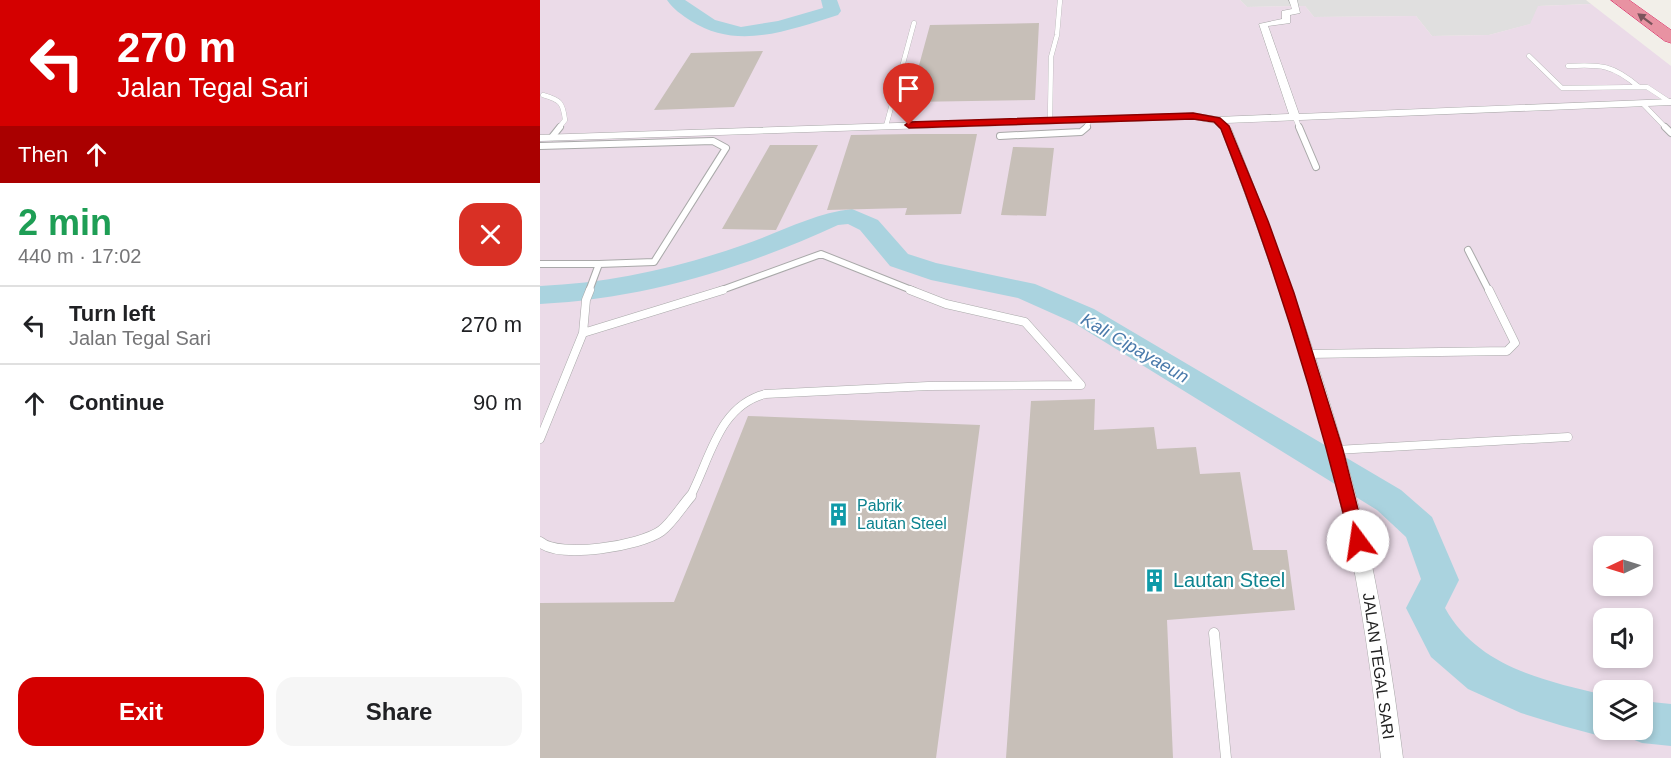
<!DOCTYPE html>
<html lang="en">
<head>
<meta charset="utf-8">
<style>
  :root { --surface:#fff; --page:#f6f6f6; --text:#202124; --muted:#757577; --line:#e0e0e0; --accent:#d40000 }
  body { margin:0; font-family:Arial,sans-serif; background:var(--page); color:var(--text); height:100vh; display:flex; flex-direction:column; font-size:22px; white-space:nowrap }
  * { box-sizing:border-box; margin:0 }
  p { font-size:20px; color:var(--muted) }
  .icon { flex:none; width:33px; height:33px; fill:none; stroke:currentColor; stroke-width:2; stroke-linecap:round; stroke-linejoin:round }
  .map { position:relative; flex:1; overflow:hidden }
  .panel { display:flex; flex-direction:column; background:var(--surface); width:540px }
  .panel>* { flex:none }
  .banner { background:#d40000; color:#fff; overflow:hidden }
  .needle { width:39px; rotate:266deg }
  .fabs { position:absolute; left:1053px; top:536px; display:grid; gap:12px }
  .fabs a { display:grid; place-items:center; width:60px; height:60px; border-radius:12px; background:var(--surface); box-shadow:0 3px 9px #0003; font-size:30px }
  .pin { position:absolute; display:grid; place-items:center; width:51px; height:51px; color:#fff; margin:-62px -26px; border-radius:50% 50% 50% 0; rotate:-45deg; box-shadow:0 0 6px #0007 }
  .pin .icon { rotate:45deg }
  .me { position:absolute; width:66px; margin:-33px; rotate:346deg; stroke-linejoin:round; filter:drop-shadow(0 0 4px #0008) }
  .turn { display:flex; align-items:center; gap:21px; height:126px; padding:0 18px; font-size:27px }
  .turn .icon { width:78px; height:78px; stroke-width:2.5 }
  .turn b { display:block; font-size:42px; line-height:51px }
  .then { display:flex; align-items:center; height:57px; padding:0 18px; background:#0003; gap:12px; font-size:22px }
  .round { display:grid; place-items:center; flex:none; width:63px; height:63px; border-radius:18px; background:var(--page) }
  .headline { display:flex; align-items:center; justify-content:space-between; height:102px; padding:0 18px }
  h1 { font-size:36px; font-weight:700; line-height:45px; color:#1e9e55 }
  .button { display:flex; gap:12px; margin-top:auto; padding:12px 18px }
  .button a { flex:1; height:69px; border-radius:18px; background:var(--accent); color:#fff; font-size:24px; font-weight:700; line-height:69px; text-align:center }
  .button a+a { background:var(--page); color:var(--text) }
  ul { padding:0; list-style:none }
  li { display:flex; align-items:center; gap:18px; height:78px; padding:0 18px; border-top:2px solid var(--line) }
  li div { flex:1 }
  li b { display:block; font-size:22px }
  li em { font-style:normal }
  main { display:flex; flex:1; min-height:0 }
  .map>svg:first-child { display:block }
  .residential { fill:#e0dfdf }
  .industrial { fill:#ebdbe8; fill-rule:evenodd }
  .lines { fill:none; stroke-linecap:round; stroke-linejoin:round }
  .river { fill:#aad3df; fill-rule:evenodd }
  .building { fill:#c7bfb8 }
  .service-far3-casing { stroke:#a9a9a9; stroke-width:5 }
  .service-far2-casing { stroke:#a9a9a9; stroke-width:8 }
  .service-far1-casing { stroke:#a9a9a9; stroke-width:9 }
  .service-casing { stroke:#a9a9a9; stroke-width:11 }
  .minor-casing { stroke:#a9a9a9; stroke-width:1 }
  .motorway-casing { stroke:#dc2a67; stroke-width:1 }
  .service-far3 { stroke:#fff; stroke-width:4.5 }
  .service-far2 { stroke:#fff; stroke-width:6 }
  .service-far1 { stroke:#fff; stroke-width:8 }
  .service { stroke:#fff; stroke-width:10 }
  .minor { fill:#fff; fill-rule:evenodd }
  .motorway { fill:#e892a2; fill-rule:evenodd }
  .oneway { fill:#7b545c }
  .route { fill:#d40000; stroke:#8a0000; stroke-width:1.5 }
  .labels { text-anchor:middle; stroke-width:4.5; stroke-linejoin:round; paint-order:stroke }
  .culture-label { font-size:16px; fill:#0d838f; stroke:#fff; text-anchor:start }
  .street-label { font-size:16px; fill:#222; stroke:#fff }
  .water-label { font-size:18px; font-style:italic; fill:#4a7aab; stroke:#fff }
  .near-culture-label { font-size:20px; fill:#0d838f; stroke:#fff; text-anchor:start }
</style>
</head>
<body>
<main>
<section class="panel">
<div class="banner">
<div class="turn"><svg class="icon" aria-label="left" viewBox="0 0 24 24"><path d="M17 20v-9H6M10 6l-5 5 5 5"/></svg><div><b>270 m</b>Jalan Tegal Sari</div></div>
<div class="then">Then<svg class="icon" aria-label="ahead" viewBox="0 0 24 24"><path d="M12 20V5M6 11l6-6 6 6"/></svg></div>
</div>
<div class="headline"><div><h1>2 min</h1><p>440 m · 17:02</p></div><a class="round" style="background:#d93025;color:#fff"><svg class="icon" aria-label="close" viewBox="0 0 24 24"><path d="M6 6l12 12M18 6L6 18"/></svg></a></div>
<ul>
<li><svg class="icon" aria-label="left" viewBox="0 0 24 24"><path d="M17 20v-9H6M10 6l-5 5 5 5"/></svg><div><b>Turn left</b><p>Jalan Tegal Sari</p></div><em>270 m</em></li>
<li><svg class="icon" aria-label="ahead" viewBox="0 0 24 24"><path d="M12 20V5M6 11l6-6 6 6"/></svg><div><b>Continue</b></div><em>90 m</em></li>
</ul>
<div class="button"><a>Exit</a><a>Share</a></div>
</section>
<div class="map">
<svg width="1131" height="758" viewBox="0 0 1131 758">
  <rect width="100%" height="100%" fill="#f2efe9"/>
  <!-- residential -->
  <path class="residential" d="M700 0H1046L1051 4 999 6 991 24 949 35 892 36 876 16 774 17 765 6 707 7Z"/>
  <!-- industrial -->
  <path class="industrial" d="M0 0H700L707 7 765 6 774 17 876 16 892 36 949 35 990 24 998 6 1051 4 1131 66V758H0ZM1064 546H1102V585H1064ZM1064 618H1102V657H1064ZM1064 690H1102V729H1064Z"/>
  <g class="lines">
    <!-- river -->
    <path class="river" d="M127 0H145L175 20 201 27 238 21 283 8 281 0H297L301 11 298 15C249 30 198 51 151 21 142 15 133 9 127 0Z
      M312 209 338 220 368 254 396 263 495 284 554 309 861 490 892 517 919 580 905 608C938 667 1003 680 1064 695V729L1079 731 1064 737 1023 726 981 713 928 689 891 657 866 608 881 579 866 537 837 510 534 323 478 298 391 280 350 266 320 230 308 224 298 225C205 268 103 299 0 304V286C70 283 137 268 203 245 239 233 274 213 312 209Z
      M1102 701 1131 704V746L1102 743 1087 737 1084 729H1102Z"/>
  </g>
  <!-- building -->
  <path class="building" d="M499 23 495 100 369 102 390 25Z
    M223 51 194 107 114 110 151 53Z
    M374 134H437L421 214 365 215 367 208 287 210 311 135Z
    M230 145H278L236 230 182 229Z
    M473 147 514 148 506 216 461 215Z
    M555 399 554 430 614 427 617 449 656 447 660 474 700 472 713 550H747L755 610 627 620 633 758H466L491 401Z
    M208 416 440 425 396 758H0V603L134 602Z"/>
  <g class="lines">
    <defs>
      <path id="service-far3" d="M989 56 1022 88 1107 87 1130 102
        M1028 66C1061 64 1073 65 1099 87
        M3 95C20 100 23 102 25 120L18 129
        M1103 104 1127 129
        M754 115 760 129
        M510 121 511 57 517 35 520 0
        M346 126 374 23
        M545 129 550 120"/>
      <path id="service-far2" d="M759 127 776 167
        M1125 127 1131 133
        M460 136 541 132 547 127
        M12 137 20 127
        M0 146 173 141 186 148 114 262 59 264 49 291
        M928 250 949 291
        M0 264H59
        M179 291 281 254 374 291"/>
      <path id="service-far1" d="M43 333 183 290
        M768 354 967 351 975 343 949 290
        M0 439 43 333 46 300 50 290
        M796 450 1028 437
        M150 497C170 460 178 406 225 394L388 386 541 385 485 322 406 304 370 290"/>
      <path id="service" d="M0 542C20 559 100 546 121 531 132 523 142 506 151 496
        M674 633 686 758"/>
      <path id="minor" d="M749 0H757L760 13 750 15V23L728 26 759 114 1131 99V105L686 123 691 128C742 255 788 383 821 516 840 596 853 677 863 758H841C832 676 821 595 803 515 773 383 729 256 681 129L674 123 653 119 0 141V135L653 113 677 117 749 114 719 24 742 19V11L752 9Z"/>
      <path id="motorway" d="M1071 0H1089L1131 30V43L1125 41Z"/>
    </defs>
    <!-- service-far3 casing -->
    <use href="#service-far3" class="service-far3-casing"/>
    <!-- service-far2 casing -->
    <use href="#service-far2" class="service-far2-casing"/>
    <!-- service-far1 casing -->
    <use href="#service-far1" class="service-far1-casing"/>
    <!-- service casing -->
    <use href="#service" class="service-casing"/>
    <!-- minor casing -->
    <use href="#minor" class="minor-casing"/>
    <!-- motorway casing -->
    <use href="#motorway" class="motorway-casing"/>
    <!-- service-far3 -->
    <use href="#service-far3" class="service-far3"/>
    <!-- service-far2 -->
    <use href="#service-far2" class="service-far2"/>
    <!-- service-far1 -->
    <use href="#service-far1" class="service-far1"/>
    <!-- service -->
    <use href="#service" class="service"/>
    <!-- minor -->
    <use href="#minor" class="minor"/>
    <!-- motorway -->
    <use href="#motorway" class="motorway"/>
  </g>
  <!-- one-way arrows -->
  <defs><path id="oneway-solid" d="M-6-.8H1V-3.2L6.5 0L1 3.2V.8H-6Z" transform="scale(1.5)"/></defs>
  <use class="oneway" href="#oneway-solid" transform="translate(1105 19) rotate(-143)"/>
  <!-- route -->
  <path class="route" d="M653 113 680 118 689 126 728 221 754 293 803 450 826 541 824 546 818 548 812 546 810 541C776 401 734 264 681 129L674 122 653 119 369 128 365 125 369 122Z"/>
  <!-- icons -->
  <defs>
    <symbol id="building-bare" viewBox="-9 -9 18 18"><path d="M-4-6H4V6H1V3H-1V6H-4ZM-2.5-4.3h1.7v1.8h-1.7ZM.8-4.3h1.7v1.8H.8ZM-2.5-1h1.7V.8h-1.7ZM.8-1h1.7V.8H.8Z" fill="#0f9aa8" stroke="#fff" stroke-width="2.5" paint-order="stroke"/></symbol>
  </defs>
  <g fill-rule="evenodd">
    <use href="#building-bare" x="282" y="498" width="33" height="33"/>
    <use href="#building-bare" x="598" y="564" width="33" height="33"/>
  </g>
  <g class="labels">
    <!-- culture labels -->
    <g class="culture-label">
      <text x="317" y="511">Pabrik<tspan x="317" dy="18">Lautan Steel</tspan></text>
    </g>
    <!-- street labels -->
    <g class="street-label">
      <text transform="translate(839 666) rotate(82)" y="6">JALAN TEGAL SARI</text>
    </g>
    <!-- water labels -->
    <g class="water-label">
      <text transform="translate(595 348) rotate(30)" y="6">Kali Cipayaeun</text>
    </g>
    <!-- near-culture labels -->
    <g class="near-culture-label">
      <text x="633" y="587">Lautan Steel</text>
    </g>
  </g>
</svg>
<div class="fabs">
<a><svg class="needle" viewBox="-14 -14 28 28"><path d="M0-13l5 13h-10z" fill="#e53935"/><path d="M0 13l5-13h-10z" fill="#757577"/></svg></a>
<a><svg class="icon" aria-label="sound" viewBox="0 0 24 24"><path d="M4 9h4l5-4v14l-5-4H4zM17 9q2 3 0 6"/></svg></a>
<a><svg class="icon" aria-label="layers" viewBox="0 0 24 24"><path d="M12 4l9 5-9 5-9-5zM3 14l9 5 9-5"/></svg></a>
</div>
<div class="pin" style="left:369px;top:125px;background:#d93025"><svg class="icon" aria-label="arrive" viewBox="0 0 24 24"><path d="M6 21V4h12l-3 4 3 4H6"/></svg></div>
<svg class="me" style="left:818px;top:541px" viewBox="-20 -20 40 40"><circle r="19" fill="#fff"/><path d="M0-13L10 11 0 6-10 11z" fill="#d40000"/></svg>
</div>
</main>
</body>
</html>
